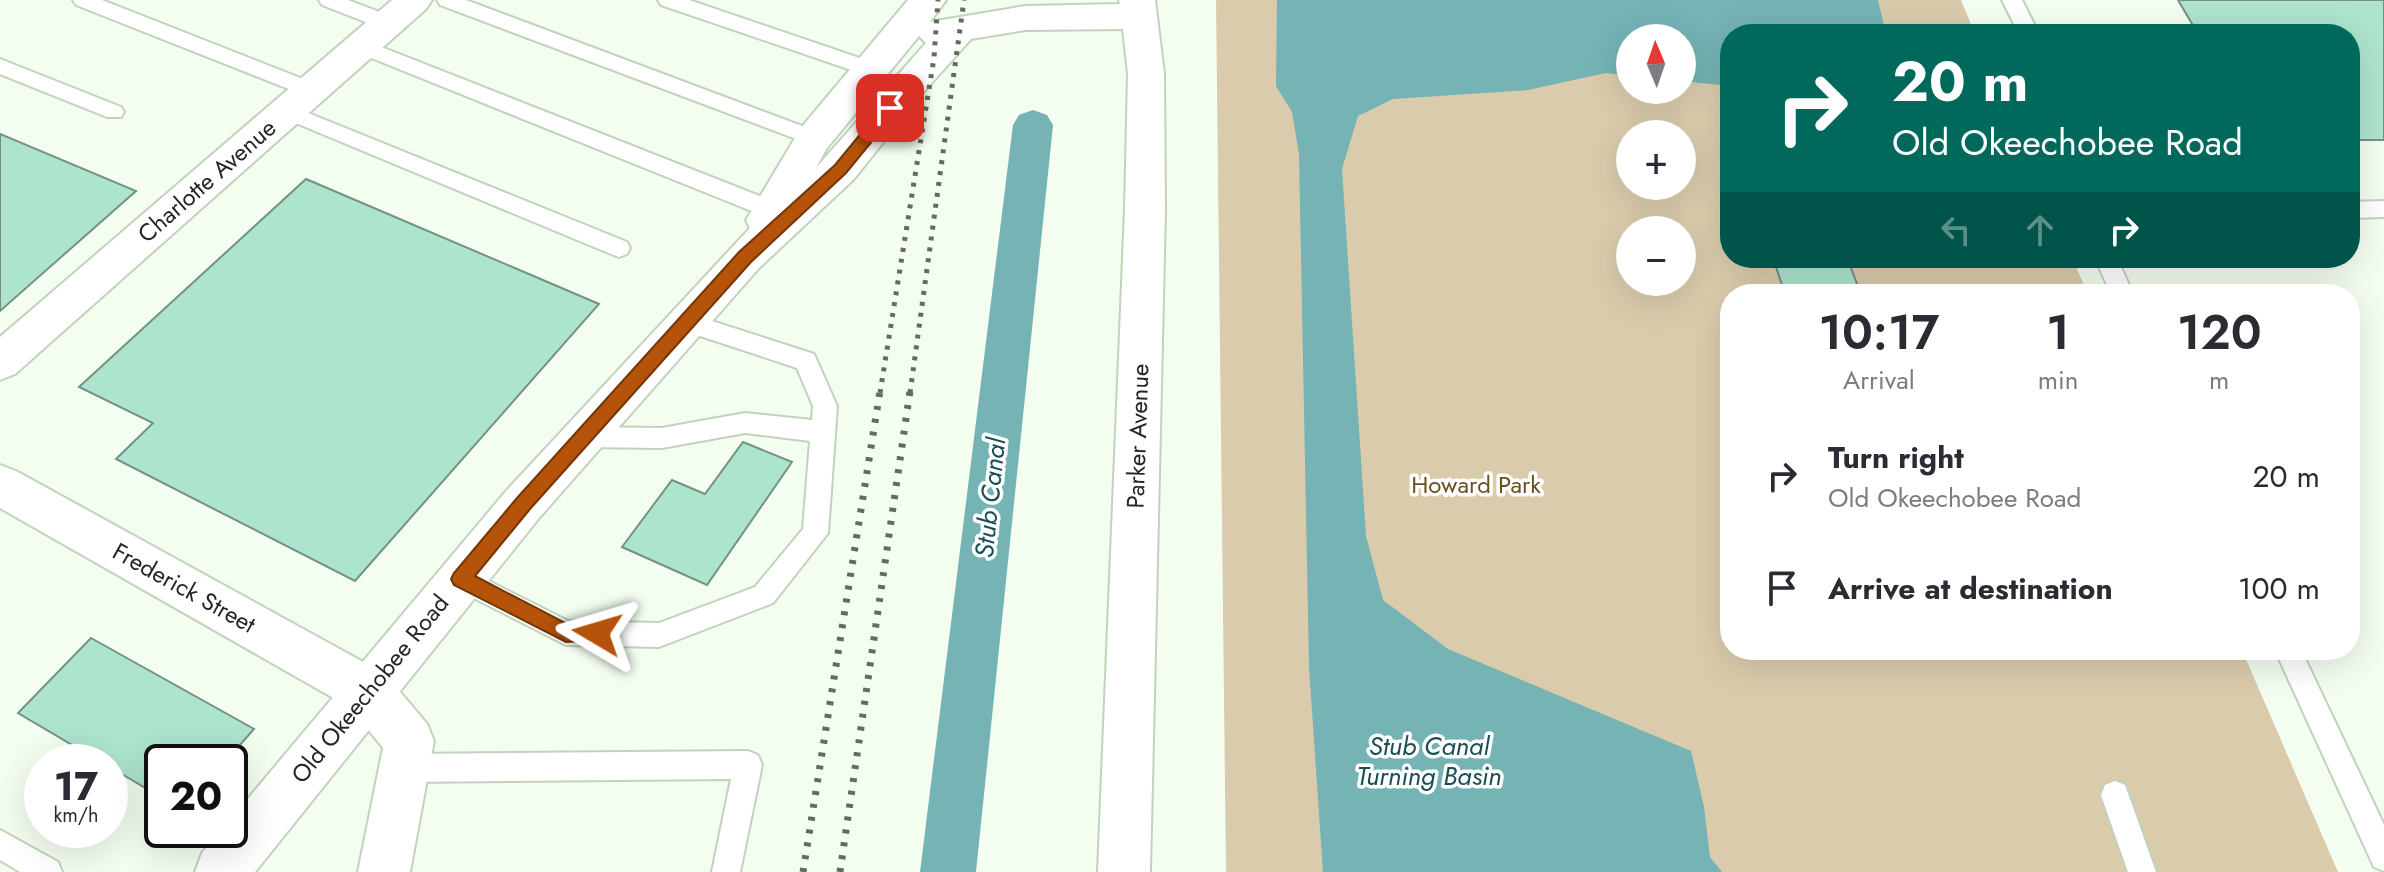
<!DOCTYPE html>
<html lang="en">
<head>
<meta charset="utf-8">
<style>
  :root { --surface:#fff; --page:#f7f7f7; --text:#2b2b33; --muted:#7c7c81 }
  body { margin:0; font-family:Jost,sans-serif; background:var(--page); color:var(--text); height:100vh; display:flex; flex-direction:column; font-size:30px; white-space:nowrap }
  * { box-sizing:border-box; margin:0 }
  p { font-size:26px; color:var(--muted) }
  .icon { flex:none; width:44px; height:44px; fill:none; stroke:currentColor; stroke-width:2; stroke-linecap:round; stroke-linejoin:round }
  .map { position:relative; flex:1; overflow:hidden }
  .details { position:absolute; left:1720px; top:284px; width:640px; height:376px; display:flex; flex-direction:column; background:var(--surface); border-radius:32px; box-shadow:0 8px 32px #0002 }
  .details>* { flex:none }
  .top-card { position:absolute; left:1720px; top:24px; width:640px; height:244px; border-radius:32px; box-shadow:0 8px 32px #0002; background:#00695c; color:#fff; overflow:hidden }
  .needle { width:52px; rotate:358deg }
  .buttons { position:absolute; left:1616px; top:24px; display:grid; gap:16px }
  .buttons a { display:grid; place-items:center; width:80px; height:80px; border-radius:50%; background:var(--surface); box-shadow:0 8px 32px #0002; font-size:40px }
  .speed { position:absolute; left:24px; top:744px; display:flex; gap:16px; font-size:40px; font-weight:700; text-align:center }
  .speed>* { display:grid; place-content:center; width:104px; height:104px; border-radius:50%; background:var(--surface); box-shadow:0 8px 32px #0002; line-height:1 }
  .speed small { font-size:20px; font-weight:400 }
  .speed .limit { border:4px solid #111; border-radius:12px; background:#fff; color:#111 }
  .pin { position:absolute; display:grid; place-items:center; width:68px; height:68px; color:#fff; margin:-34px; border-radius:16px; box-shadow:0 4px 12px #0006 }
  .me { position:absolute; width:88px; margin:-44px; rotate:277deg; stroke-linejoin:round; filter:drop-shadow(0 0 6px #0008) }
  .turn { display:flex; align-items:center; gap:28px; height:168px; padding:0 40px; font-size:36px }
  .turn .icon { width:104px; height:104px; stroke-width:2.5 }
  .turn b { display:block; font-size:56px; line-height:68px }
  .lanes { display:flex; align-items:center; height:76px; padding:0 40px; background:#0003; justify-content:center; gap:40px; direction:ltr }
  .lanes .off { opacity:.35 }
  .eta { display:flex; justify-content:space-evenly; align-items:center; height:136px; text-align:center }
  .eta b { font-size:48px; font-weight:600; line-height:56px }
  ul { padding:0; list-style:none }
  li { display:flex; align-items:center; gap:24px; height:112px; padding:0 40px }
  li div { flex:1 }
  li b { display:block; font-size:30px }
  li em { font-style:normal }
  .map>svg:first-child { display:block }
  .green { fill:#dacbac; fill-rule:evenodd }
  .water { fill:#75b3b4 }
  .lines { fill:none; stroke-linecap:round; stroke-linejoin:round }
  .canal { fill:#75b3b4; fill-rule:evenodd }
  .building { fill:#ade4ce; stroke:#759185; stroke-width:2 }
  .service-casing { stroke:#c1d3bd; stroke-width:4 }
  .minor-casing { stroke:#c1d3bd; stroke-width:4 }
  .tertiary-casing { stroke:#c1d3bd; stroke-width:4 }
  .service { fill:#fff; fill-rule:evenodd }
  .minor { fill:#fff; fill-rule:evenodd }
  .tertiary { fill:#fff; fill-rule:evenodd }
  .rail-far1 { stroke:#646c62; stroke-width:5; stroke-dasharray:4 7; stroke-linecap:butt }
  .rail { stroke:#646c62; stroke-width:7; stroke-dasharray:4 9; stroke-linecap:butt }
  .route { fill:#b45309; stroke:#753606; stroke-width:2 }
  .labels { text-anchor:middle; stroke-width:7; stroke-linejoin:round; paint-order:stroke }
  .street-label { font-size:24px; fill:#222920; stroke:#fff }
  .park-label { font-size:24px; fill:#68511d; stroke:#fff }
  .water-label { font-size:26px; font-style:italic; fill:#184f50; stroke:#fff }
</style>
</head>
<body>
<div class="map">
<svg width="2384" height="872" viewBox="0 0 2384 872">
  <rect width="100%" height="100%" fill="#f3fef1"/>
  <!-- green -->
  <path class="green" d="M1216 0H1961L1975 34H1730V258H2072L2088 294H1730V650H2242L2338 872H1226ZM1630 38H1682V90H1630ZM1630 134H1682V186H1630ZM1630 230H1682V282H1630Z"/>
  <!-- water -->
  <path class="water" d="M1277 0H1878L1886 34H1730V86L1682 81V38H1630V76L1606 73 1528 90 1393 99 1358 116 1342 169 1366 536 1383 600 1448 649 1691 751 1704 807 1710 857 1722 872H1323L1309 667 1299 154 1292 112 1276 86Z"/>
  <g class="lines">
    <!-- canal -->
    <path class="canal" d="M1033 110 1047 115 1053 125 976 872H920L1013 125 1019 115Z"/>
  </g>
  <!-- building -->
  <path class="building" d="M2178 0H2384V140H2350V34H2198Z
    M0 134 136 191 0 311Z
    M306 179 599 304 355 581 116 459 153 423 79 387Z
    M1773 258H1847L1861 294H1785Z
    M743 442 792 462 707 585 622 547 672 480 705 494Z
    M91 638 254 729 225 762H162V798L110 767V762H101L18 713Z"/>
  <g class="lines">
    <defs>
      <path id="service" d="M73 0H102L318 85 321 90 318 95H304L76 5Z
        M319 0H348L395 18 398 23 388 30 381 28 322 5Z
        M437 0H466L821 133 824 138 821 143H807L440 5Z
        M658 0H689L877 64 880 69 877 74H863L661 5Z
        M2002 0H2022L2039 34H2019Z
        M361 39 780 204 783 210 780 216 772 218 764 216 354 51 351 46 354 41Z
        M0 59 121 107 124 112 121 117H107L0 74Z
        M286 104 627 242 630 248 627 254 619 257 611 254 279 116 276 111 279 106Z
        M2384 201V217L2350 218V202Z
        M2095 258H2117L2133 294H2111Z
        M687 313 814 354 837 406 828 533 773 603 659 647 566 645 452 587 448 579 452 571 461 567 568 621 659 623 755 587 803 529 810 441 745 433 662 448 583 447 575 444 571 437 575 430 583 427 662 428 745 413 812 420 813 406 797 368 679 329 676 322 679 315Z
        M2275 650H2301L2384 825V871L2374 867Z
        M748 751 758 755 762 765 740 872H712L731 779 404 782 394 778 390 768 394 758 404 754Z
        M2115 781 2125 785 2156 872H2128L2101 795 2105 785Z
        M0 830 58 862 62 872H20L0 860Z"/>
      <path id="minor" d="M392 0H432L426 9 15 374 0 380V337Z
        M0 465 16 471 385 674 427 724 434 741 410 872H358L383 748 351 708 0 508Z"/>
      <path id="tertiary" d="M908 0H946L930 22 1025 6 1120 4 1119 0H1155L1164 74 1165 209 1150 872H1098L1125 209 1128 74 1123 29 1025 30 971 39 920 96 854 179 759 268 539 518 255 872H195L202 853 222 830H230V820L507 490 750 228 746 220 801 128ZM919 36 926 43 816 168 827 148Z"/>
    </defs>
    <!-- service casing -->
    <use href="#service" class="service-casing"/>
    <!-- minor casing -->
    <use href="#minor" class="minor-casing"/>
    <!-- tertiary casing -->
    <use href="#tertiary" class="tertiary-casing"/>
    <!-- service -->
    <use href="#service" class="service"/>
    <!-- minor -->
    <use href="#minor" class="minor"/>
    <!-- tertiary -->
    <use href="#tertiary" class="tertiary"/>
    <!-- rail-far1 -->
    <path class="rail-far1" d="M880 393 934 58 938 0
      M910 393 964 0"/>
    <!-- rail -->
    <path class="rail" d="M803 872 880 391
      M840 872 910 391"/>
  </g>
  <!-- route -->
  <path class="route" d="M890 102 896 104V112L846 173 751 262 530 509 475 576 567 624 604 627 607 633 604 640 566 642 454 585 451 579 454 573 517 498 739 252 835 165 885 104Z"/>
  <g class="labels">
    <!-- street labels -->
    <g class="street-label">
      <text transform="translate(207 181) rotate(-41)" y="8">Charlotte Avenue</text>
      <text transform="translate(1138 436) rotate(-88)" y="8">Parker Avenue</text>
      <text transform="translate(184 588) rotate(29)" y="8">Frederick Street</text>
      <text transform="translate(370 689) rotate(-51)" y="8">Old Okeechobee Road</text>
    </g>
    <!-- park labels -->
    <g class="park-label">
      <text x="1476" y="493">Howard Park</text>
    </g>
    <!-- water labels -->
    <g class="water-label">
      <text transform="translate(990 498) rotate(-84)" y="9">Stub Canal</text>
      <text x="1429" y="755">Stub Canal<tspan x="1429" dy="30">Turning Basin</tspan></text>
    </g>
  </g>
</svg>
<div class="buttons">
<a><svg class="needle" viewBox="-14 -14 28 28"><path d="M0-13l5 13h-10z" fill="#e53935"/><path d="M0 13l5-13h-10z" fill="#7c7c81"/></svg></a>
<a>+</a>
<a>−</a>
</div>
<div class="speed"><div>17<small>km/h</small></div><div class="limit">20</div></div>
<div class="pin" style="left:890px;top:108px;background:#d93025"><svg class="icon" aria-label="arrive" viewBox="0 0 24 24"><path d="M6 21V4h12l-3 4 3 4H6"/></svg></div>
<svg class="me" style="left:597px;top:633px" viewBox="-20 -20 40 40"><path d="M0-17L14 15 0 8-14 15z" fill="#b45309" stroke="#fff" stroke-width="4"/></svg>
<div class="top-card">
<div class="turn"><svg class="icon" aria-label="right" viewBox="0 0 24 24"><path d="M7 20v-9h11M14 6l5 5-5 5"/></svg><div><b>20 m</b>Old Okeechobee Road</div></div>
<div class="lanes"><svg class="icon off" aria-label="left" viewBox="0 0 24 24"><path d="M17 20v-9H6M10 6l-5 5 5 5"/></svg><svg class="icon off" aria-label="ahead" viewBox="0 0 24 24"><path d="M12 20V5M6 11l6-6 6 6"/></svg><svg class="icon" aria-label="right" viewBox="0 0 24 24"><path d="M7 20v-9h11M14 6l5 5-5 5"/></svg></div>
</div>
<section class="details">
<div class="eta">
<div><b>10:17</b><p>Arrival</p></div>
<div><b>1</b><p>min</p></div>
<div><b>120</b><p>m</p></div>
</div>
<ul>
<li><svg class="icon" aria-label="right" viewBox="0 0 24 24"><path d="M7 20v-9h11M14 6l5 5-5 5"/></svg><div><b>Turn right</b><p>Old Okeechobee Road</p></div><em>20 m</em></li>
<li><svg class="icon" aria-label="arrive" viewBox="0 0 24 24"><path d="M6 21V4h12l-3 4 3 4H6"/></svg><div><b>Arrive at destination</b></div><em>100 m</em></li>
</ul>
</section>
</div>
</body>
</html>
